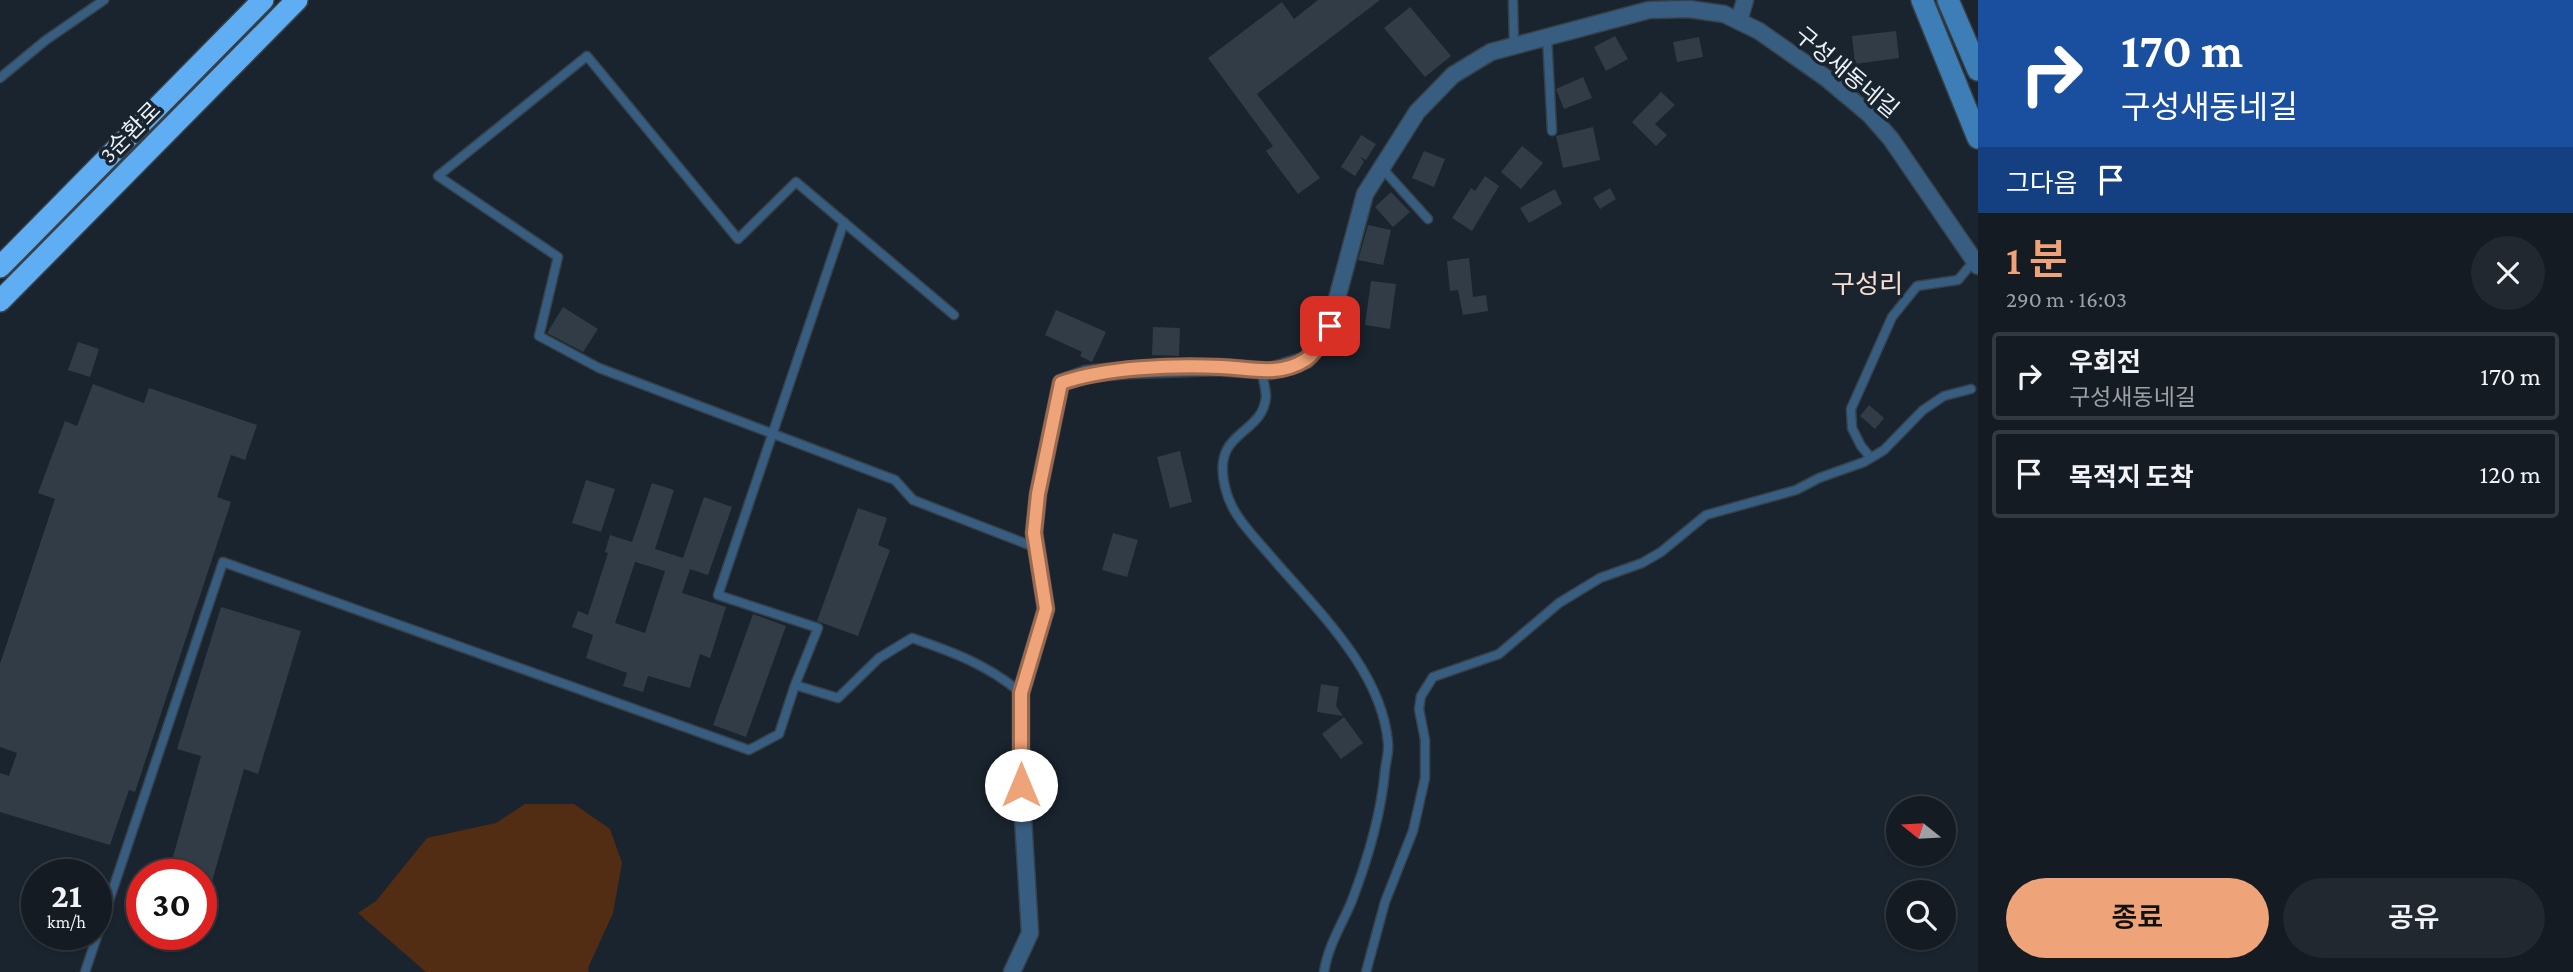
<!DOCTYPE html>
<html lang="ko">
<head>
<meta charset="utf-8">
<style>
  :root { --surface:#141b22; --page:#21282f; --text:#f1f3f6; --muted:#9da1a5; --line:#333940; --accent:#efa378 }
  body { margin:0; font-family:"Crimson Pro","Noto Sans KR",serif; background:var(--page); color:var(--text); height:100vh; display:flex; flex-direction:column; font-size:26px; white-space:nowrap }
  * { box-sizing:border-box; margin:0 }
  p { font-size:23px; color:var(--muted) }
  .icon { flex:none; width:38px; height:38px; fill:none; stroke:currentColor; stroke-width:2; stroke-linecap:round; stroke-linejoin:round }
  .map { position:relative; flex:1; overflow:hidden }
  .details { display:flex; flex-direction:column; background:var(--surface); width:595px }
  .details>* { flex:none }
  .banner { background:#1a4fa0; color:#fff; overflow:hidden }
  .needle { width:46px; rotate:288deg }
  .controls { position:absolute; left:1886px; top:796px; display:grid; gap:14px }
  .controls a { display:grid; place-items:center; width:70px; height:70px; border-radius:50%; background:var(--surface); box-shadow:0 2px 5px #0004,0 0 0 2px var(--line); font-size:35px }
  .speed { position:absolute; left:21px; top:859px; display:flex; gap:14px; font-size:35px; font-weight:700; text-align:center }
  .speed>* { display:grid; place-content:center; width:91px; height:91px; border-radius:50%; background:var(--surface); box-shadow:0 2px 5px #0004,0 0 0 2px var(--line); line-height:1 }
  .speed small { font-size:18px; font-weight:400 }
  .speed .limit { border:10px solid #d22; background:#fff; color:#111 }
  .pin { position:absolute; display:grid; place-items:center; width:60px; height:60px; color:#fff; margin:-30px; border-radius:14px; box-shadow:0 4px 10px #0006 }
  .me { position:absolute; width:77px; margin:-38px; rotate:0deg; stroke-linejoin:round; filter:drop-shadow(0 0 5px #0008) }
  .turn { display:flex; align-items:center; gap:24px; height:147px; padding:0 28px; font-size:32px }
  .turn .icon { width:91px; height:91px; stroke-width:2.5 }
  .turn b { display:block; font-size:49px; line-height:60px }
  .then { display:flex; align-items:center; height:66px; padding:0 28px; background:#0003; gap:14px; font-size:26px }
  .round { display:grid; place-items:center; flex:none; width:74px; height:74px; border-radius:37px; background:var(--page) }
  .headline { display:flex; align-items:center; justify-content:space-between; height:119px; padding:0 28px }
  h1 { font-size:42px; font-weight:600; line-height:52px; color:var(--accent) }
  .primary-button { display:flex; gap:14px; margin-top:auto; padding:14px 28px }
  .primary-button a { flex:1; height:80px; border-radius:42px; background:var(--accent); color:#111; font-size:28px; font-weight:600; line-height:80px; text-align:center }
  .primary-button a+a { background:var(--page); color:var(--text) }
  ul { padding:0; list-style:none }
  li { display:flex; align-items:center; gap:21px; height:88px; margin:0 14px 10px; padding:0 14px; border:4px solid var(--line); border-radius:7px }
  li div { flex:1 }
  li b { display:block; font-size:26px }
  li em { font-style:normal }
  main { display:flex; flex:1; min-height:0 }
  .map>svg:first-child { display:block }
  .green { fill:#532c14 }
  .building { fill:#313c47; fill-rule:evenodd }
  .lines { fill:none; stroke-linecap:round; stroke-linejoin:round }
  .lane-casing { stroke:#37414a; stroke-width:11 }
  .street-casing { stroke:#37414a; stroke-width:19 }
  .secondary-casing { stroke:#37414a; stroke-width:24 }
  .highway-casing { stroke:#37414a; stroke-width:24 }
  .lane { stroke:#375e81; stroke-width:8 }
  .street { stroke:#375e81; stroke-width:16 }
  .secondary { stroke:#3e7eb7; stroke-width:21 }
  .highway { stroke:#5faef4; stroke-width:21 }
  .route-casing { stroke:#9b6a4e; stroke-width:18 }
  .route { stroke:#efa378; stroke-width:12 }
  .labels { text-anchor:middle; stroke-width:7; stroke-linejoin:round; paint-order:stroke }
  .street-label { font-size:23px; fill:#ebf2f8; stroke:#1a242e }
  .quarter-label { font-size:26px; fill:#fbddcd; stroke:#1a242e }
</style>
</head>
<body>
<main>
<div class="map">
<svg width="1978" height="972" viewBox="0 0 1978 972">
  <rect width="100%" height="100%" fill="#1a242e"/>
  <!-- green -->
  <path class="green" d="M525 804H574L610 829 622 863 613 913 588 968 589 972H426L358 913 376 901 427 838 496 823Z"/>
  <!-- building -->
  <path class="building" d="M1318 0H1380L1257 94 1320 178 1298 194 1266 151 1273 146 1208 58 1282 2 1294 19Z
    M1410 7 1451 56 1425 77 1384 28Z
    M1896 31 1899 58 1855 64 1852 36Z
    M1615 36 1628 59 1606 71 1594 47Z
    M1699 37 1703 57 1677 62 1673 42Z
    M1583 77 1592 98 1564 109 1556 89Z
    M1661 92 1675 105 1655 124 1667 135 1656 146 1632 122Z
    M1593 127 1600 160 1563 168 1556 136Z
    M1361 135 1376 144 1366 160 1360 157 1364 162 1355 176 1341 167Z
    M1522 146 1543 163 1521 189 1501 172Z
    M1424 151 1445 159 1434 187 1412 178Z
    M1485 176 1499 186 1472 231 1452 218 1471 188 1475 191Z
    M1610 188 1616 199 1600 209 1593 198Z
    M1555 189 1562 204 1529 223 1520 208Z
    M1391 192 1410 212 1393 227 1375 207Z
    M1368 225 1391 230 1383 265 1358 260Z
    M1469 258 1473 297 1486 295 1488 311 1463 315 1458 290 1450 291 1447 261Z
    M1371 281 1396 284 1390 329 1365 325Z
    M563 307 598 329 583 352 547 333Z
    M1056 310 1106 332 1092 362 1080 356 1082 352 1045 335Z
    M1153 327 1180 328 1179 356 1152 355Z
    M78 342 99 349 90 377 68 370Z
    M93 384 144 403 149 388 257 425 245 460 231 455 217 497 231 502 135 792 129 790 110 845 0 812V773L9 776 17 753 0 747V664L55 499 38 493 65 421 77 426Z
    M1869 405 1884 418 1875 429 1860 416Z
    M1180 451 1192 502 1170 508 1157 457Z
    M586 480 615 489 601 532 572 523Z
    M652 483 674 490 655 549 683 558 704 497 732 507 708 575 690 569 682 593 726 607 710 658 700 654 690 688 648 676 643 692 623 686 627 673 586 658 593 635 572 627 578 611 588 615 608 553 605 552 610 535 632 542ZM635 562 665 571 645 633 615 623Z
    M858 508 887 518 878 545 890 550 858 636 817 621Z
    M1113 533 1138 540 1127 577 1102 570Z
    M221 607 301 631 258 774 244 769 205 906 201 905V875H168L201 756 177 749Z
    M753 614 786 626 746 737 713 725Z
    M1321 684 1339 687 1336 706 1343 716 1317 712Z
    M1344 717 1363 743 1341 759 1322 734Z"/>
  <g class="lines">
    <defs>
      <path id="lane" d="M1513 0 1514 46
        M1547 36 1552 131
        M0 78 46 40 104 0
        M1381 167 1428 219
        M954 315 796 182 738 239 587 56 438 176 558 257 539 336 599 368 895 480 913 500 1037 548
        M1261 370C1263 378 1266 389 1266 397 1262 437 1211 429 1225 487 1231 514 1250 532 1268 553 1313 606 1382 669 1388 743 1389 752 1386 761 1385 770 1381 816 1368 859 1351 903 1341 926 1328 946 1324 972
        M1871 458 1861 446 1852 428 1851 409 1892 317 1917 286 1958 280 1974 261
        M795 685 818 628 718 595 844 222
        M85 972 223 562 749 750 779 734 795 685 838 698 879 658 912 638C953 652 988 665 1021 693
        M1366 972 1385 902 1413 831 1425 778V740L1419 709 1421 696 1433 677 1499 654 1559 603 1600 578 1642 563 1661 552 1706 515 1796 490 1819 478 1864 462 1884 450 1923 410 1944 396 1971 389"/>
      <path id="street" d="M1739 21 1745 0
        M1012 972 1030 933 1021 785V693L1046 609 1034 533 1038 494 1061 383 1086 374 1128 370 1219 367 1271 371 1306 360 1330 325 1365 194 1417 112 1453 75 1491 52 1649 10 1689 9 1724 14 1759 31 1826 78 1870 115 1891 139 1978 266"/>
      <path id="secondary" d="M1922 0 1978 138
        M1948 0 1978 70"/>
      <path id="highway" d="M0 267 263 0
        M0 301 297 0"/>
    </defs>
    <!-- lane casing -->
    <use href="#lane" class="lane-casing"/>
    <!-- street casing -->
    <use href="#street" class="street-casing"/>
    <!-- secondary casing -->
    <use href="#secondary" class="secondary-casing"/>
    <!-- highway casing -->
    <use href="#highway" class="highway-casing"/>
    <!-- lane -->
    <use href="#lane" class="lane"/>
    <!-- street -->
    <use href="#street" class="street"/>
    <!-- secondary -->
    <use href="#secondary" class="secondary"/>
    <!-- highway -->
    <use href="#highway" class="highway"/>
  </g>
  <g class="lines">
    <defs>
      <path id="route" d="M1021 785V693L1046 609 1034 533 1038 494 1061 383C1106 367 1173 365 1221 367 1249 368 1279 377 1305 360 1316 354 1323 336 1330 326"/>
    </defs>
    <!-- route casing -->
    <use href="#route" class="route-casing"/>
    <!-- route -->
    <use href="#route" class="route"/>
  </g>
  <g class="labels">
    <!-- street labels -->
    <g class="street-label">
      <text transform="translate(1847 72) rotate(40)" y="8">구성새동네길</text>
      <text transform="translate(130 132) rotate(-45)" y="8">3순환로</text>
    </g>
    <!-- quarter labels -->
    <g class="quarter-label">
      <text x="1867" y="293">구성리</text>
    </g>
  </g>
</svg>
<div class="controls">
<a><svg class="needle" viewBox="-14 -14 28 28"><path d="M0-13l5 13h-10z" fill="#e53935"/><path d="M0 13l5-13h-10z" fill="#9da1a5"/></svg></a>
<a><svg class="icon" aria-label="search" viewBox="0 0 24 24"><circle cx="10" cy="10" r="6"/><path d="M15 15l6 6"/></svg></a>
</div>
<div class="speed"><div>21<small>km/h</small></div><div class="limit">30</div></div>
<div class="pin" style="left:1330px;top:326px;background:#d93025"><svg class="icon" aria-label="arrive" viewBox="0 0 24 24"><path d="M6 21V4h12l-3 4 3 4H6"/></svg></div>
<svg class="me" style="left:1021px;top:785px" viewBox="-20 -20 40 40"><circle r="19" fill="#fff"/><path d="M0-13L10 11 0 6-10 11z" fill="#efa378"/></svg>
</div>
<section class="details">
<div class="banner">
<div class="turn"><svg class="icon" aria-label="right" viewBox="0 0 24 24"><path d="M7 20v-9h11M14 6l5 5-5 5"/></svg><div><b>170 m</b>구성새동네길</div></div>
<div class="then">그다음<svg class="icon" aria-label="arrive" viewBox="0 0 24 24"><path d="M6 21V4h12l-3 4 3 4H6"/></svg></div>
</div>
<div class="headline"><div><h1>1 분</h1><p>290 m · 16:03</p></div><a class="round"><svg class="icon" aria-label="close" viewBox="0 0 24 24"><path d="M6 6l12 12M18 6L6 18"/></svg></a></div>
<ul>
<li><svg class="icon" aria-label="right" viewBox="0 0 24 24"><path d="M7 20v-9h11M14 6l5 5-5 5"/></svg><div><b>우회전</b><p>구성새동네길</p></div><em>170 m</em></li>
<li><svg class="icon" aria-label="arrive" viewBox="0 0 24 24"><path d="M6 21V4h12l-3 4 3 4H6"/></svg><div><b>목적지 도착</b></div><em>120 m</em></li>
</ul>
<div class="primary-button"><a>종료</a><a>공유</a></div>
</section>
</main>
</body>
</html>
